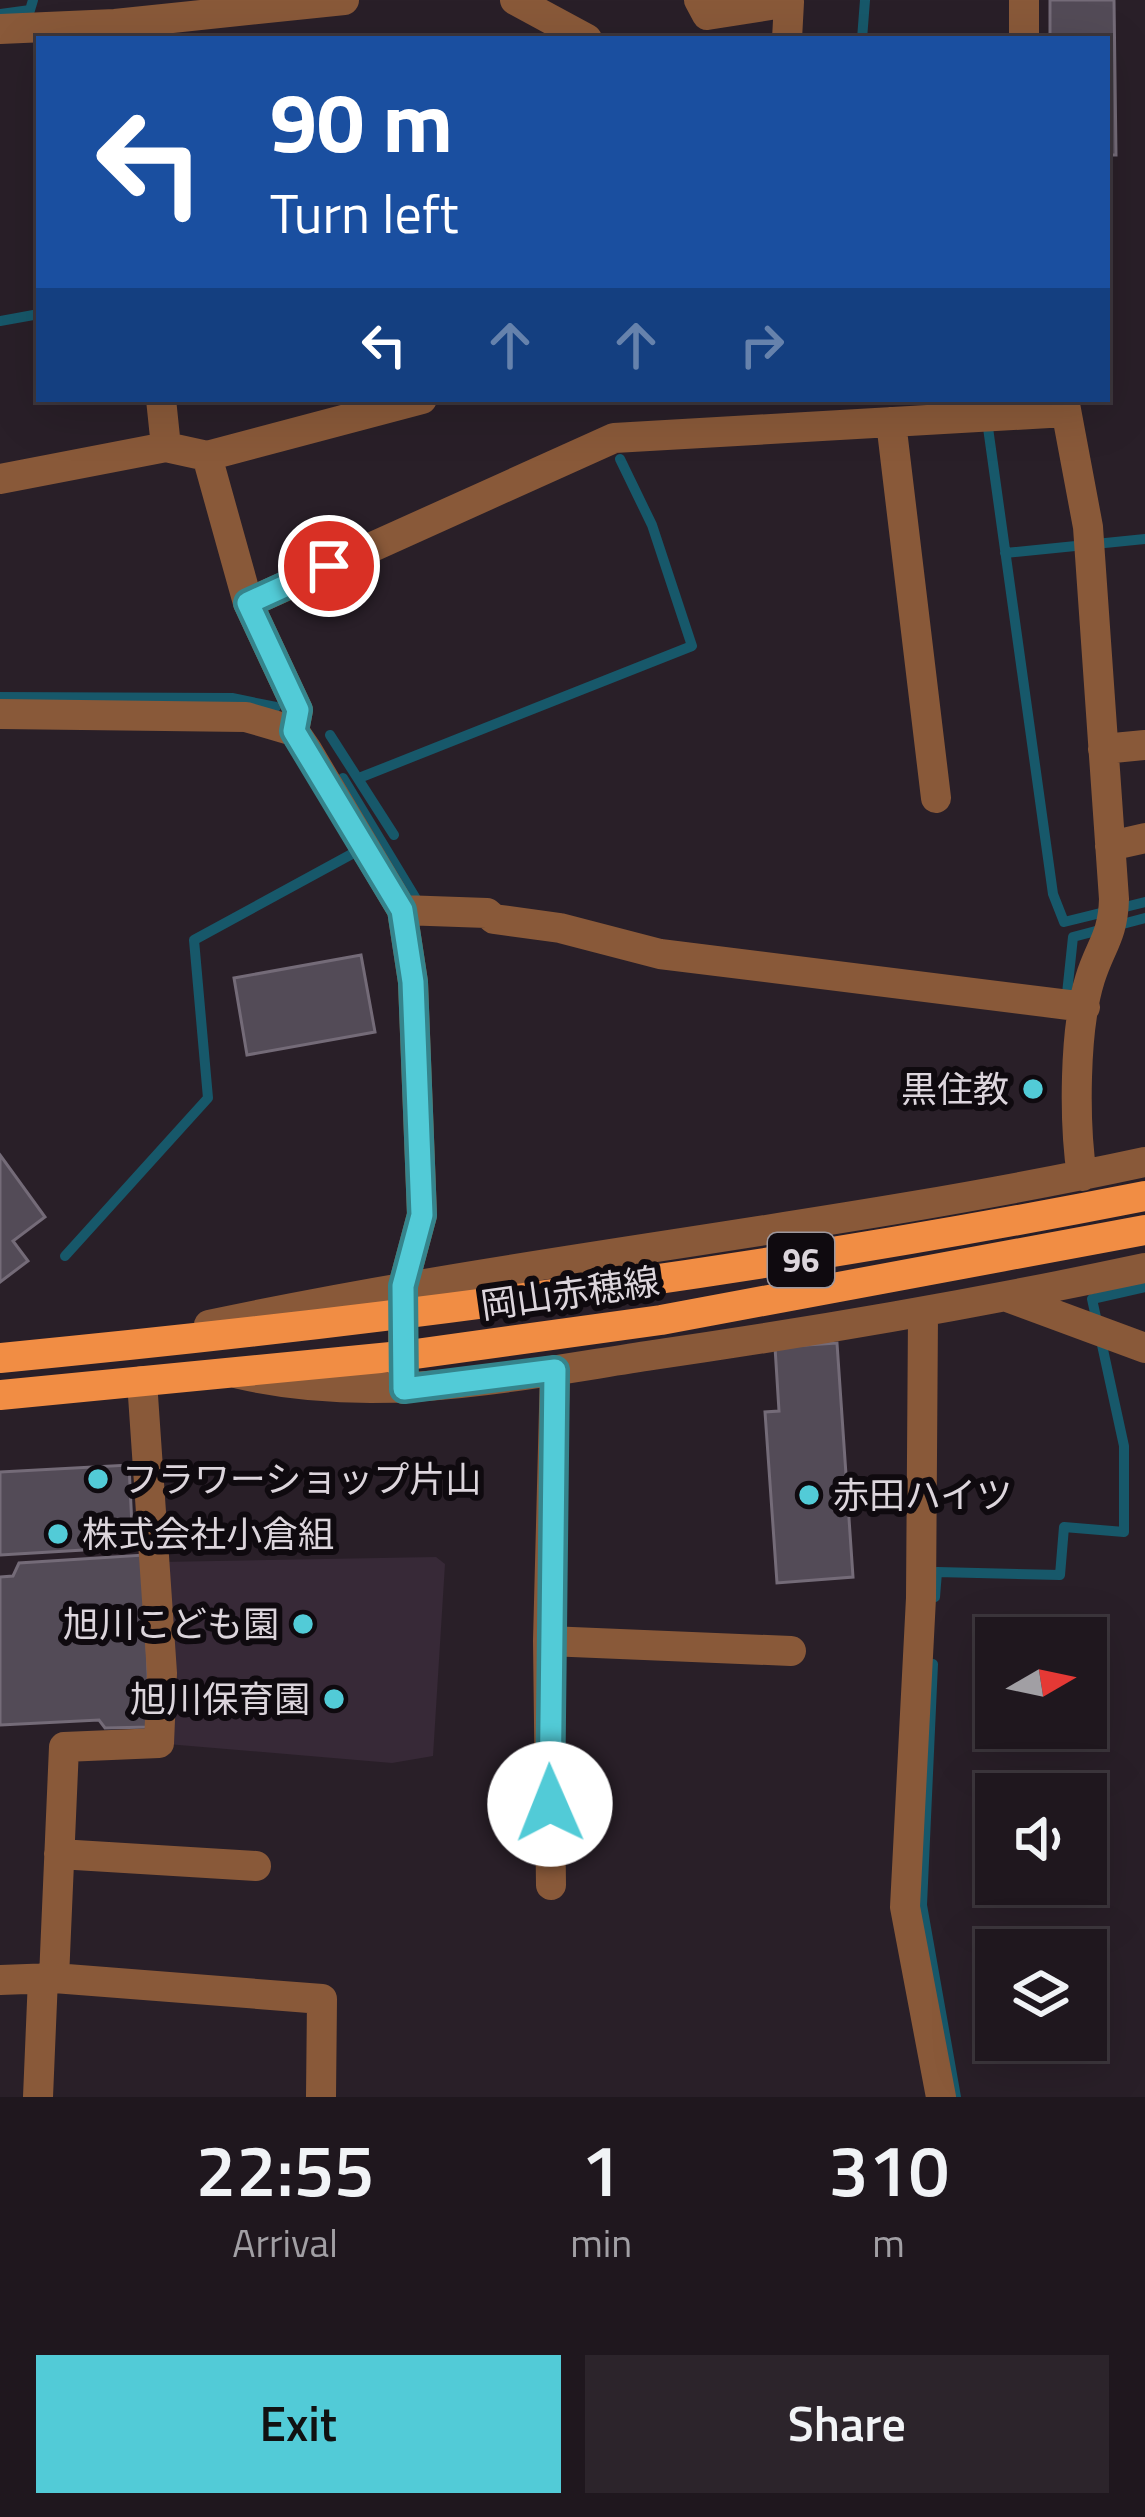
<!DOCTYPE html>
<html lang="en">
<head>
<meta charset="utf-8">
<style>
  :root { --surface:#1f171e; --page:#2c242b; --text:#f1f3f6; --muted:#a19fa4; --line:#3c363c; --accent:#52cbd7 }
  body { margin:0; font-family:"Titillium Web","Noto Sans JP",sans-serif; background:var(--page); color:var(--text); height:100vh; display:flex; flex-direction:column; font-size:45px; white-space:nowrap }
  * { box-sizing:border-box; margin:0 }
  p { font-size:39px; color:var(--muted) }
  .icon { flex:none; width:66px; height:66px; fill:none; stroke:currentColor; stroke-width:2; stroke-linecap:round; stroke-linejoin:round }
  .map { position:relative; height:2097px; overflow:hidden }
  .details { display:flex; flex-direction:column; background:var(--surface); flex:1 }
  .details>* { flex:none }
  .banner { position:absolute; left:36px; top:36px; width:1074px; height:366px; border-radius:0px; box-shadow:0 12px 48px #0002,0 0 0 3px var(--line); background:#1a4fa0; color:#fff; overflow:hidden }
  .needle { width:78px; rotate:81deg }
  .controls { position:absolute; left:975px; top:1617px; display:grid; gap:24px }
  .controls a { display:grid; place-items:center; width:132px; height:132px; border-radius:0px; background:var(--surface); box-shadow:0 12px 48px #0002,0 0 0 3px var(--line); font-size:60px }
  .pin { position:absolute; display:grid; place-items:center; width:102px; height:102px; color:#fff; margin:-51px; border:6px solid #fff; border-radius:50%; box-shadow:0 3px 12px #0007 }
  .me { position:absolute; width:132px; margin:-66px; rotate:359deg; stroke-linejoin:round; filter:drop-shadow(0 0 9px #0008) }
  .turn { display:flex; align-items:center; gap:42px; height:252px; padding:0 36px; font-size:54px }
  .turn .icon { width:156px; height:156px; stroke-width:2.5 }
  .turn b { display:block; font-size:84px; line-height:102px }
  .lanes { display:flex; align-items:center; height:114px; padding:0 36px; background:#0003; justify-content:center; gap:60px; direction:ltr }
  .lanes .off { opacity:.35 }
  .eta { display:flex; justify-content:space-evenly; align-items:center; height:204px; text-align:center }
  .eta b { font-size:72px; font-weight:600; line-height:84px }
  .button { display:flex; gap:24px; margin-top:auto; padding:24px 36px }
  .button a { flex:1; height:138px; border-radius:0px; background:var(--accent); color:#111; font-size:48px; font-weight:600; line-height:138px; text-align:center }
  .button a+a { background:var(--page); color:var(--text) }
  .map>svg:first-child { display:block }
  .built { fill:#372937 }
  .lines { fill:none; stroke-linecap:round; stroke-linejoin:round }
  .stream { stroke:#17586a; stroke-width:10 }
  .building { fill:#534b57; stroke:#746b78; stroke-width:3 }
  .minor { stroke:#895939; stroke-width:30 }
  .major { stroke:#f18d44; stroke-width:30 }
  .route-casing { stroke:#35848c; stroke-width:30 }
  .route { stroke:#52cbd7; stroke-width:21 }
  .poi-dot { fill:#52cbd7; stroke:#0f0a0f; stroke-width:4.5 }
  .labels { text-anchor:middle; stroke-width:12; stroke-linejoin:round; paint-order:stroke }
  .shield { fill:#0f0a0f; stroke:#9e989e; stroke-width:3 }
  .shield-label { font-size:33px; font-weight:bold; fill:#dcd5dc }
  .poi-label { font-size:36px; fill:#dcd5dc; stroke:#0f0a0f; text-anchor:end }
  .street-label { font-size:36px; fill:#dcd5dc; stroke:#0f0a0f }
</style>
</head>
<body>
<div class="map">
<svg width="1145" height="2097" viewBox="0 0 1145 2097">
  <rect width="100%" height="100%" fill="#291f28"/>
  <!-- built -->
  <path class="built" d="M436 1557 445 1564 433 1756 392 1763 167 1744 160 1562Z"/>
  <g class="lines">
    <!-- stream -->
    <path class="stream" d="M0 14 30 10 33 0
      M862 39 865 0
      M0 321 39 314
      M984 399 1053 894 1064 922 1145 902
      M1005 553 1145 539
      M0 697 232 698 276 707
      M330 735 394 835
      M343 778 421 907
      M359 778 692 646 652 525 620 459
      M1066 1003 1073 937 1145 918
      M65 1256 208 1098 194 940 361 849
      M935 1597 937 1572 1060 1575 1064 1527 1124 1532V1446L1092 1299 1145 1287
      M933 1664 922 1905 956 2097"/>
  </g>
  <!-- building -->
  <path class="building" d="M1050 0H1114L1116 155H1107V39H1050Z
    M361 955 375 1032 247 1055 234 978Z
    M0 1155 45 1217 13 1241 28 1261 0 1282Z
    M837 1343 853 1577 777 1583 765 1412 779 1411 775 1347Z
    M129 1465 133 1547 0 1555V1472Z
    M144 1555 150 1727 105 1728 99 1720 0 1725V1577L13 1576 19 1563Z"/>
  <g class="lines">
    <!-- minor -->
    <path class="minor" d="M515 0 587 39
      M699 0 707 15 789 2 787 39
      M1024 0V39
      M0 29 115 24 344 0
      M161 399 166 447
      M1064 399 1088 527 1114 899C1113 937 1100 946 1090 979 1074 1030 1074 1123 1082 1176
      M891 422 936 798
      M207 456 422 399
      M0 479 166 447 207 456 248 603 298 710 294 731
      M248 603 614 438 1066 412
      M0 714 246 717 294 731 307 750 402 910 413 982 422 1215 403 1286V1389
      M1103 749 1145 745
      M1110 846 1145 838
      M402 910 487 913 494 919 560 928 660 954 1085 1007
      M1007 1297 1145 1348
      M923 1315 921 1598 905 1907 941 2097
      M209 1325C518 1259 835 1229 1145 1162
      M239 1374C378 1406 514 1376 653 1355 818 1331 981 1303 1145 1268
      M548 1641 791 1651
      M59 1854 256 1866
      M551 1885 548 1641 555 1370
      M54 1978 64 1747 159 1743 162 1673 142 1381
      M0 1980 54 1978 322 1999 321 2097
      M38 2097 43 1978"/>
    <!-- major -->
    <path class="major" d="M0 1358C385 1321 765 1271 1145 1196
      M0 1395 401 1356 661 1320 1145 1230"/>
  </g>
  <g class="lines">
    <defs>
      <path id="route" d="M329 566 248 603 298 710 294 731 402 910 413 982 422 1215 403 1286 404 1389 555 1370 550 1804"/>
    </defs>
    <!-- route casing -->
    <use href="#route" class="route-casing"/>
    <!-- route -->
    <use href="#route" class="route"/>
  </g>
  <!-- markers -->
  <g class="poi-dot">
    <circle cx="1033" cy="1089" r="12"/>
    <circle cx="98" cy="1479" r="12"/>
    <circle cx="809" cy="1495" r="12"/>
    <circle cx="58" cy="1534" r="12"/>
    <circle cx="303" cy="1624" r="12"/>
    <circle cx="334" cy="1699" r="12"/>
  </g>
  <g class="labels">
    <!-- shield labels -->
    <rect class="shield" x="768" y="1233" width="66" height="54" rx="9"/>
    <g class="shield-label">
      <text x="801" y="1272">96</text>
    </g>
    <!-- poi labels -->
    <g class="poi-label">
      <text x="1009" y="1102">黒住教</text>
      <text x="122" y="1492" text-anchor="start">フラワーショップ片山</text>
      <text x="833" y="1508" text-anchor="start">赤田ハイツ</text>
      <text x="82" y="1547" text-anchor="start">株式会社小倉組</text>
      <text x="279" y="1637">旭川こども園</text>
      <text x="310" y="1712">旭川保育園</text>
    </g>
    <!-- street labels -->
    <g class="street-label">
      <text transform="translate(570 1293) rotate(-8)" y="13">岡山赤穂線</text>
    </g>
  </g>
</svg>
<div class="controls">
<a><svg class="needle" viewBox="-14 -14 28 28"><path d="M0-13l5 13h-10z" fill="#e53935"/><path d="M0 13l5-13h-10z" fill="#a19fa4"/></svg></a>
<a><svg class="icon" aria-label="sound" viewBox="0 0 24 24"><path d="M4 9h4l5-4v14l-5-4H4zM17 9q2 3 0 6"/></svg></a>
<a><svg class="icon" aria-label="layers" viewBox="0 0 24 24"><path d="M12 4l9 5-9 5-9-5zM3 14l9 5 9-5"/></svg></a>
</div>
<div class="pin" style="left:329px;top:566px;background:#d93025"><svg class="icon" aria-label="arrive" viewBox="0 0 24 24"><path d="M6 21V4h12l-3 4 3 4H6"/></svg></div>
<svg class="me" style="left:550px;top:1804px" viewBox="-20 -20 40 40"><circle r="19" fill="#fff"/><path d="M0-13L10 11 0 6-10 11z" fill="#52cbd7"/></svg>
<div class="banner">
<div class="turn"><svg class="icon" aria-label="left" viewBox="0 0 24 24"><path d="M17 20v-9H6M10 6l-5 5 5 5"/></svg><div><b>90 m</b>Turn left</div></div>
<div class="lanes"><svg class="icon" aria-label="left" viewBox="0 0 24 24"><path d="M17 20v-9H6M10 6l-5 5 5 5"/></svg><svg class="icon off" aria-label="ahead" viewBox="0 0 24 24"><path d="M12 20V5M6 11l6-6 6 6"/></svg><svg class="icon off" aria-label="ahead" viewBox="0 0 24 24"><path d="M12 20V5M6 11l6-6 6 6"/></svg><svg class="icon off" aria-label="right" viewBox="0 0 24 24"><path d="M7 20v-9h11M14 6l5 5-5 5"/></svg></div>
</div>
</div>
<section class="details">
<div class="eta">
<div><b>22:55</b><p>Arrival</p></div>
<div><b>1</b><p>min</p></div>
<div><b>310</b><p>m</p></div>
</div>
<div class="button"><a>Exit</a><a>Share</a></div>
</section>
</body>
</html>
